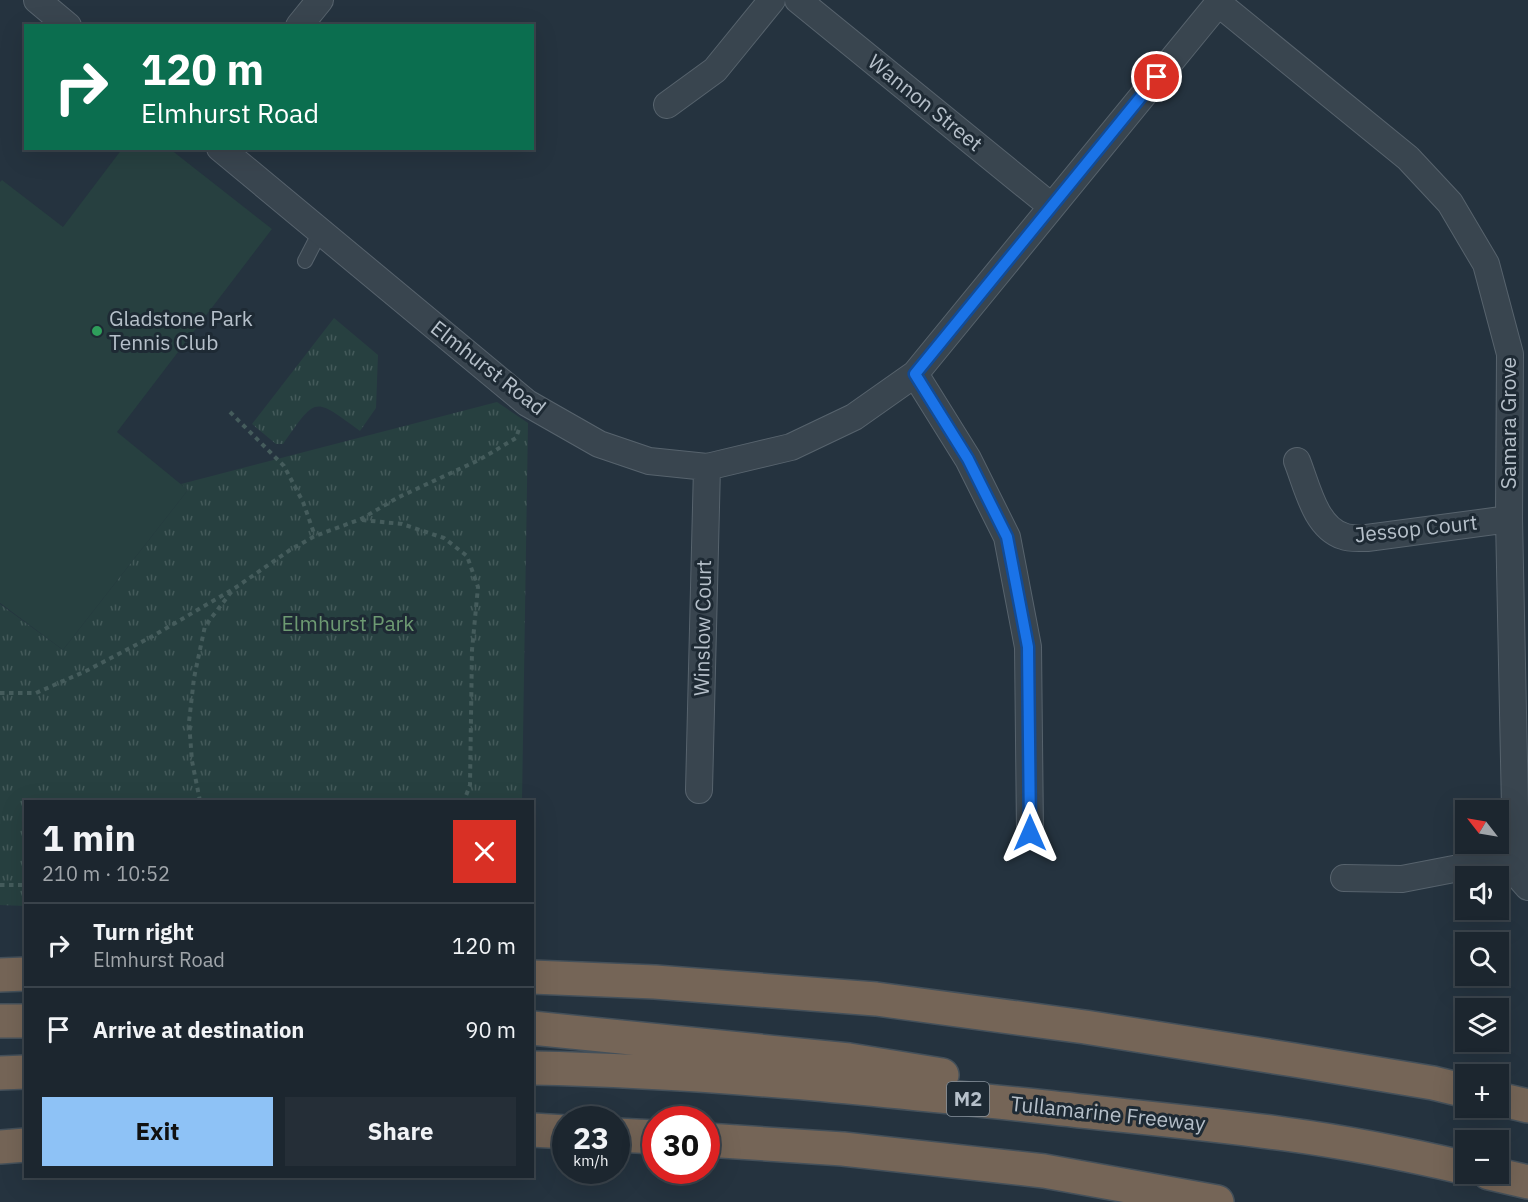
<!DOCTYPE html>
<html lang="en">
<head>
<meta charset="utf-8">
<style>
  :root { --surface:#1c262f; --page:#252e37; --text:#f1f3f6; --muted:#a0a5aa; --line:#3a434b; --accent:#8ec2f6 }
  body { margin:0; font-family:"IBM Plex Sans",sans-serif; background:var(--page); color:var(--text); height:100vh; display:flex; flex-direction:column; font-size:22px; white-space:nowrap }
  * { box-sizing:border-box; margin:0 }
  p { font-size:20px; color:var(--muted) }
  .icon { flex:none; width:33px; height:33px; fill:none; stroke:currentColor; stroke-width:2; stroke-linecap:round; stroke-linejoin:round }
  .map { position:relative; flex:1; overflow:hidden }
  .drawer { position:absolute; left:24px; top:800px; width:510px; height:378px; display:flex; flex-direction:column; background:var(--surface); border-radius:0px; box-shadow:0 6px 24px #0002,0 0 0 2px var(--line) }
  .drawer>* { flex:none }
  .banner { position:absolute; left:24px; top:24px; width:510px; height:126px; border-radius:0px; box-shadow:0 6px 24px #0002,0 0 0 2px var(--line); background:#0b6e4f; color:#fff; overflow:hidden }
  .needle { width:39px; rotate:301deg }
  .controls { position:absolute; left:1455px; top:800px; display:grid; gap:12px }
  .controls a { display:grid; place-items:center; width:54px; height:54px; border-radius:0px; background:var(--surface); box-shadow:0 6px 24px #0002,0 0 0 2px var(--line); font-size:30px }
  .speed { position:absolute; left:552px; top:1106px; display:flex; gap:12px; font-size:30px; font-weight:700; text-align:center }
  .speed>* { display:grid; place-content:center; width:78px; height:78px; border-radius:50%; background:var(--surface); box-shadow:0 6px 24px #0002,0 0 0 2px var(--line); line-height:1 }
  .speed small { font-size:15px; font-weight:400 }
  .speed .limit { border:9px solid #d22; background:#fff; color:#111 }
  .pin { position:absolute; display:grid; place-items:center; width:51px; height:51px; color:#fff; margin:-26px; border:3px solid #fff; border-radius:50%; box-shadow:0 2px 6px #0007 }
  .me { position:absolute; width:66px; margin:-33px; rotate:0deg; stroke-linejoin:round; filter:drop-shadow(0 0 4px #0008) }
  .turn { display:flex; align-items:center; gap:21px; height:126px; padding:0 18px; font-size:27px }
  .turn .icon { width:78px; height:78px; stroke-width:2.5 }
  .turn b { display:block; font-size:42px; line-height:51px }
  .round { display:grid; place-items:center; flex:none; width:63px; height:63px; border-radius:0px; background:var(--page) }
  .summary { display:flex; align-items:center; justify-content:space-between; height:102px; padding:0 18px }
  h1 { font-size:36px; font-weight:700; line-height:45px }
  .primary-button { display:flex; gap:12px; margin-top:auto; padding:12px 18px }
  .primary-button a { flex:1; height:69px; border-radius:0px; background:var(--accent); color:#111; font-size:24px; font-weight:700; line-height:69px; text-align:center }
  .primary-button a+a { background:var(--page); color:var(--text) }
  ul { padding:0; list-style:none }
  li { display:flex; align-items:center; gap:18px; height:84px; padding:0 18px; border-top:2px solid var(--line) }
  li div { flex:1 }
  li b { display:block; font-size:22px }
  li em { font-style:normal }
  .map>svg:first-child { display:block }
  .grass { fill:#274040 }
  .park { fill:url(#park-tufts) }
  .lines { fill:none; stroke-linecap:round; stroke-linejoin:round }
  .service-casing { stroke:#57636d; stroke-width:16 }
  .minor-casing { stroke:#57636d; stroke-width:28 }
  .motorway-casing { stroke:#44505a; stroke-width:36 }
  .path { stroke:#455c5c; stroke-width:4; stroke-dasharray:4.5 4.5; stroke-linecap:butt }
  .service { stroke:#39454f; stroke-width:14 }
  .minor { stroke:#39454f; stroke-width:26 }
  .motorway { stroke:#756557; stroke-width:33 }
  .route-casing { stroke:#114b97; stroke-width:15 }
  .route { stroke:#1a73e8; stroke-width:10 }
  .leisure-dot { fill:#2e9e5b; stroke:#1e2a34; stroke-width:2 }
  .labels { text-anchor:middle; stroke-width:6; stroke-linejoin:round; paint-order:stroke }
  .shield { fill:#1e2a34; stroke:#88939d; stroke-width:1.5 }
  .shield-label { font-size:20px; font-weight:bold; fill:#b6c0ca }
  .street-label { font-size:21px; fill:#b6c0ca; stroke:#1e2a34 }
  .poi-label { font-size:21px; fill:#b6c0ca; stroke:#1e2a34; text-anchor:start }
  .park-label { font-size:21px; fill:#6d9a72; stroke:#1e2a34 }
</style>
</head>
<body>
<div class="map">
<svg width="1528" height="1202" viewBox="0 0 1528 1202">
  <defs>
    <pattern id="park-tufts" width="24" height="20" patternUnits="userSpaceOnUse" patternTransform="scale(1.5)"><rect width="24" height="20" fill="#274040"/><path d="M3 7l-1-3M5 7V3M7 7l1-3M15 17l-1-3M17 17v-4M19 17l1-3" fill="none" stroke="#445a5a"/></pattern>
  </defs>
  <rect width="100%" height="100%" fill="#25333f"/>
  <!-- grass -->
  <path class="grass" d="M122 149H170L272 229 117 432 188 490 63 650 0 603V182L2 180 63 227Z"/>
  <!-- park -->
  <path class="park" d="M334 318 378 355 376 408 360 431C313 397 317 396 283 444H276L252 424Z
    M497 402 528 423 522 801H26L25 906 0 905V604L63 650 188 490 181 484Z"/>
  <g class="lines">
    <defs>
      <path id="service" d="M305 261 320 232"/>
      <path id="minor" d="M37 0 68 26
        M798 0 1051 206
        M1218 3 1408 158 1450 203 1486 264 1510 354 1509 519 1516 857 1521 879 1528 887
        M299 26 320 0
        M667 105 715 70 772 0
        M220 148 527 403 599 444 649 461 707 467 791 447 854 417 915 374 1221 0
        M915 374 968 459 1007 537 1028 647 1030 833
        M1297 461C1307 486 1315 527 1343 536 1350 539 1359 538 1367 538L1509 519
        M699 790 707 467
        M1344 878 1402 879 1516 857"/>
      <path id="motorway" d="M0 975 26 974
        M532 977 655 982 876 999 1085 1027 1294 1060 1433 1083 1466 1091
        M0 1021H26
        M532 1028 849 1060 942 1075
        M532 1068C704 1071 875 1089 1045 1107 1125 1116 1205 1123 1285 1134 1345 1142 1406 1154 1466 1168
        M0 1073 26 1072
        M1498 1099 1528 1106
        M532 1130 566 1132
        M616 1135 656 1137
        M706 1140 843 1149 1044 1171 1217 1202
        M0 1147 26 1145
        M1489 1173 1528 1182"/>
    </defs>
    <!-- service casing -->
    <use href="#service" class="service-casing"/>
    <!-- minor casing -->
    <use href="#minor" class="minor-casing"/>
    <!-- motorway casing -->
    <use href="#motorway" class="motorway-casing"/>
    <!-- path -->
    <path class="path" d="M230 412 284 466 303 502 315 536
      M362 520 402 524 444 538 467 556 478 587 472 650 470 785 464 801
      M0 693H36L86 671 153 636 235 588 290 550 315 536 361 519 399 497 479 460 516 438 519 429
      M200 801 192 761 189 722 194 678 205 626 232 591
      M0 885H26"/>
    <!-- service -->
    <use href="#service" class="service"/>
    <!-- minor -->
    <use href="#minor" class="minor"/>
    <!-- motorway -->
    <use href="#motorway" class="motorway"/>
  </g>
  <g class="lines">
    <defs>
      <path id="route" d="M1030 833 1028 647 1007 537 968 459 915 374 1157 77"/>
    </defs>
    <!-- route casing -->
    <use href="#route" class="route-casing"/>
    <!-- route -->
    <use href="#route" class="route"/>
  </g>
  <!-- markers -->
  <circle class="leisure-dot" cx="97" cy="331" r="6"/>
  <g class="labels">
    <!-- shield labels -->
    <rect class="shield" x="947" y="1082" width="42" height="34" rx="4.5"/>
    <g class="shield-label">
      <text x="968" y="1106">M2</text>
    </g>
    <!-- street labels -->
    <g class="street-label">
      <text transform="translate(925 103) rotate(39)" y="7">Wannon Street</text>
      <text transform="translate(488 368) rotate(38)" y="7">Elmhurst Road</text>
      <text transform="translate(1509 423) rotate(-90)" y="7">Samara Grove</text>
      <text transform="translate(1416 529) rotate(-6)" y="7">Jessop Court</text>
      <text transform="translate(703 628) rotate(-89)" y="7">Winslow Court</text>
      <text transform="translate(1108 1114) rotate(6)" y="7">Tullamarine Freeway</text>
    </g>
    <!-- poi labels -->
    <g class="poi-label">
      <text x="109" y="326">Gladstone Park<tspan x="109" dy="24">Tennis Club</tspan></text>
    </g>
    <!-- park labels -->
    <g class="park-label">
      <text x="348" y="631">Elmhurst Park</text>
    </g>
  </g>
</svg>
<div class="controls">
<a><svg class="needle" viewBox="-14 -14 28 28"><path d="M0-13l5 13h-10z" fill="#e53935"/><path d="M0 13l5-13h-10z" fill="#a0a5aa"/></svg></a>
<a><svg class="icon" aria-label="sound" viewBox="0 0 24 24"><path d="M4 9h4l5-4v14l-5-4H4zM17 9q2 3 0 6"/></svg></a>
<a><svg class="icon" aria-label="search" viewBox="0 0 24 24"><circle cx="10" cy="10" r="6"/><path d="M15 15l6 6"/></svg></a>
<a><svg class="icon" aria-label="layers" viewBox="0 0 24 24"><path d="M12 4l9 5-9 5-9-5zM3 14l9 5 9-5"/></svg></a>
<a>+</a>
<a>−</a>
</div>
<div class="speed"><div>23<small>km/h</small></div><div class="limit">30</div></div>
<div class="pin" style="left:1157px;top:77px;background:#d93025"><svg class="icon" aria-label="arrive" viewBox="0 0 24 24"><path d="M6 21V4h12l-3 4 3 4H6"/></svg></div>
<svg class="me" style="left:1030px;top:833px" viewBox="-20 -20 40 40"><path d="M0-17L14 15 0 8-14 15z" fill="#1a73e8" stroke="#fff" stroke-width="4"/></svg>
<div class="banner">
<div class="turn"><svg class="icon" aria-label="right" viewBox="0 0 24 24"><path d="M7 20v-9h11M14 6l5 5-5 5"/></svg><div><b>120 m</b>Elmhurst Road</div></div>
</div>
<section class="drawer">
<div class="summary"><div><h1>1 min</h1><p>210 m · 10:52</p></div><a class="round" style="background:#d93025;color:#fff"><svg class="icon" aria-label="close" viewBox="0 0 24 24"><path d="M6 6l12 12M18 6L6 18"/></svg></a></div>
<ul>
<li><svg class="icon" aria-label="right" viewBox="0 0 24 24"><path d="M7 20v-9h11M14 6l5 5-5 5"/></svg><div><b>Turn right</b><p>Elmhurst Road</p></div><em>120 m</em></li>
<li><svg class="icon" aria-label="arrive" viewBox="0 0 24 24"><path d="M6 21V4h12l-3 4 3 4H6"/></svg><div><b>Arrive at destination</b></div><em>90 m</em></li>
</ul>
<div class="primary-button"><a>Exit</a><a>Share</a></div>
</section>
</div>
</body>
</html>
